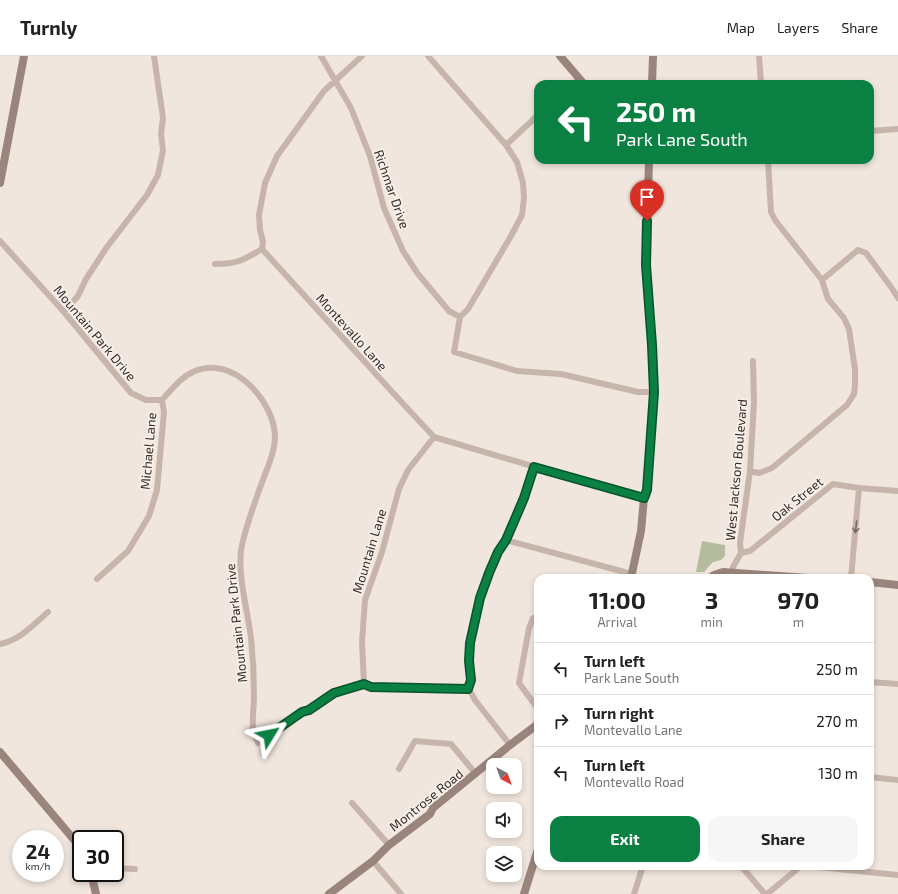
<!DOCTYPE html>
<html lang="en">
<head>
<meta charset="utf-8">
<style>
  :root { --surface:#fff; --page:#f6f6f6; --text:#222; --muted:#767676; --line:#e0e0e0; --accent:#0b8043 }
  body { margin:0; font-family:"Exo 2",sans-serif; background:var(--page); color:var(--text); height:100vh; display:flex; flex-direction:column; font-size:15px; white-space:nowrap }
  * { box-sizing:border-box; margin:0 }
  p { font-size:13px; color:var(--muted) }
  .icon { flex:none; width:22px; height:22px; fill:none; stroke:currentColor; stroke-width:2; stroke-linecap:round; stroke-linejoin:round }
  .map { position:relative; flex:1; overflow:hidden }
  .side { position:absolute; left:534px; top:518px; width:340px; height:296px; display:flex; flex-direction:column; background:var(--surface); border-radius:12px; box-shadow:0 2px 6px #0003 }
  .side>* { flex:none }
  .hud { position:absolute; left:534px; top:24px; width:340px; height:84px; border-radius:12px; box-shadow:0 2px 6px #0003; background:#0b8043; color:#fff; overflow:hidden }
  .needle { width:26px; rotate:139deg }
  .controls { position:absolute; left:486px; top:702px; display:grid; gap:8px }
  .controls a { display:grid; place-items:center; width:36px; height:36px; border-radius:8px; background:var(--surface); box-shadow:0 2px 6px #0003; font-size:20px }
  .speed { position:absolute; left:12px; top:774px; display:flex; gap:8px; font-size:20px; font-weight:700; text-align:center }
  .speed>* { display:grid; place-content:center; width:52px; height:52px; border-radius:50%; background:var(--surface); box-shadow:0 2px 6px #0003; line-height:1 }
  .speed small { font-size:10px; font-weight:400 }
  .speed .limit { border:2px solid #111; border-radius:6px; background:#fff; color:#111 }
  .pin { position:absolute; display:grid; place-items:center; width:34px; height:34px; color:#fff; margin:-41px -17px; border-radius:50% 50% 50% 0; rotate:-45deg; box-shadow:0 0 4px #0007 }
  .pin .icon { rotate:45deg }
  .me { position:absolute; width:44px; margin:-22px; rotate:55deg; stroke-linejoin:round; filter:drop-shadow(0 0 3px #0008) }
  .turn { display:flex; align-items:center; gap:14px; height:84px; padding:0 16px; font-size:18px }
  .turn .icon { width:52px; height:52px; stroke-width:2.5 }
  .turn b { display:block; font-size:28px; line-height:34px }
  .eta { display:flex; justify-content:space-evenly; align-items:center; height:68px; text-align:center }
  .eta b { font-size:24px; font-weight:700; line-height:28px }
  .cta { display:flex; gap:8px; margin-top:auto; padding:8px 16px }
  .cta a { flex:1; height:46px; border-radius:12px; background:var(--accent); color:#fff; font-size:16px; font-weight:700; line-height:46px; text-align:center }
  .cta a+a { background:var(--page); color:var(--text) }
  ul { padding:0; list-style:none }
  li { display:flex; align-items:center; gap:12px; height:52px; padding:0 16px; border-top:1px solid var(--line) }
  li div { flex:1 }
  li b { display:block; font-size:15px }
  li em { font-style:normal }
  header { display:flex; align-items:center; gap:24px; box-sizing:border-box; height:56px; padding:0 20px; background:var(--surface); border-bottom:1px solid var(--line) }
  header strong { font-size:19px }
  nav { display:flex; gap:22px; margin-inline-start:auto; font-size:14px }
  .map>svg:first-child { display:block }
  .green { fill:#b6bd9f }
  .lines { fill:none; stroke-linecap:round; stroke-linejoin:round }
  .street { stroke:#c7b5ab; stroke-width:6 }
  .secondary { stroke:#9a857d; stroke-width:8 }
  .oneway { stroke:#776a64 }
  .route-casing { stroke:#07532c; stroke-width:10 }
  .route { stroke:#0b8043; stroke-width:7 }
  .labels { text-anchor:middle; stroke-width:3.5; stroke-linejoin:round; paint-order:stroke }
  .street-label { font-size:13px; fill:#352c29; stroke:#f8f0ea }
</style>
</head>
<body>
<header>
<strong>Turnly</strong>
<nav><a>Map</a><a>Layers</a><a>Share</a></nav>
</header>
<div class="map">
<svg width="898" height="838" viewBox="0 0 898 838">
  <rect width="100%" height="100%" fill="#f0e6de"/>
  <!-- green -->
  <path class="green" d="M702 485 725 489V500L721 504 713 506 704 516H696Z"/>
  <g class="lines">
    <!-- street -->
    <path class="street" d="M321 0 351 52 370 100 384 152 403 195 418 218 449 255 460 261
      M362 0 324 35 277 100 265 127 259 159 260 174 263 186 262 193 395 339 434 381 542 413 644 442
      M428 0 506 89 517 106 523 127 524 142 522 159 511 180 468 253 460 261 454 296 517 315 561 318 638 336H654
      M759 0 761 28
      M573 28 579 23
      M870 75 898 73
      M506 89 538 59
      M0 185 64 256 131 337 146 344H162C172 333 181 321 195 315 233 299 274 345 275 380 275 394 269 408 264 421 256 443 247 466 242 489 236 514 248 556 251 582 253 601 254 621 254 640 254 650 252 662 253 673 254 677 256 683 258 687L302 656 309 654 334 637 364 628 371 631 469 633
      M215 208C237 208 244 204 262 193
      M822 224 858 194 866 197 891 231 898 242
      M64 256 78 240 86 223 107 191 147 139 158 119 163 94 161 78 163 62 154 0
      M750 415 759 417 772 412 847 349 854 338 855 329V313L849 273 844 262 828 243 822 224 775 164 771 156 768 104
      M506 484 632 518
      M741 497 750 495 833 428 859 432 898 435
      M731 522 733 511 741 497 740 487 750 415 754 346 753 305
      M851 522 859 432
      M97 523 128 495 149 460 157 434 164 356 162 344
      M538 562H533L529 572 519 627 538 653
      M0 588C20 584 33 569 48 556
      M870 626 898 628
      M364 628 362 586 365 544 382 496 399 433 408 414 434 381
      M469 633 471 624 469 605 470 587 480 542 489 517 498 496 506 484 524 442 534 411
      M469 633 475 644 510 689
      M399 713 415 685 451 688 476 718
      M870 721 898 724
      M352 747 389 789
      M373 805 401 838
      M741 810 765 838
      M808 810 898 819
      M115 812 135 813
      M634 838 643 810
      M767 838 801 810"/>
    <!-- secondary -->
    <path class="secondary" d="M560 0 584 28
      M652 28 653 0
      M0 127 24 0
      M631 522 641 475 644 442 647 434 654 336 652 289 646 209 649 104
      M710 522 714 519 723 516 808 522
      M870 526 898 529
      M0 696 81 792
      M91 817 96 838
      M329 838 373 805 389 789 430 758 433 752 510 689 538 668
      M524 838 538 793"/>
  </g>
  <!-- one-way arrows -->
  <defs><path id="oneway-shaft" d="M-6 0H5M1.5-3L5.5 0L1.5 3" fill="none" stroke-width="1.6" stroke-linecap="round" stroke-linejoin="round"/></defs>
  <use class="oneway" href="#oneway-shaft" transform="translate(856 471) rotate(96)"/>
  <g class="lines">
    <defs>
      <path id="route" d="M269 679 302 656 309 654 334 637 364 628 371 631 468 633 471 624 469 605 470 587 480 542 489 517 498 496 506 484 524 442 534 411 644 442 647 434 654 336 652 289 646 209 647 165"/>
    </defs>
    <!-- route casing -->
    <use href="#route" class="route-casing"/>
    <!-- route -->
    <use href="#route" class="route"/>
  </g>
  <g class="labels">
    <!-- street labels -->
    <g class="street-label">
      <text transform="translate(392 133) rotate(71)" y="5">Richmar Drive</text>
      <text transform="translate(352 276) rotate(48)" y="5">Montevallo Lane</text>
      <text transform="translate(95 277) rotate(50)" y="5">Mountain Park Drive</text>
      <text transform="translate(148 395) rotate(-85)" y="5">Michael Lane</text>
      <text transform="translate(736 414) rotate(-85)" y="5">West Jackson Boulevard</text>
      <text transform="translate(797 443) rotate(-39)" y="5">Oak Street</text>
      <text transform="translate(369 495) rotate(-73)" y="5">Mountain Lane</text>
      <text transform="translate(236 567) rotate(-96)" y="5">Mountain Park Drive</text>
      <text transform="translate(426 744) rotate(-39)" y="5">Montrose Road</text>
    </g>
  </g>
</svg>
<div class="controls">
<a><svg class="needle" viewBox="-14 -14 28 28"><path d="M0-13l5 13h-10z" fill="#e53935"/><path d="M0 13l5-13h-10z" fill="#767676"/></svg></a>
<a><svg class="icon" aria-label="sound" viewBox="0 0 24 24"><path d="M4 9h4l5-4v14l-5-4H4zM17 9q2 3 0 6"/></svg></a>
<a><svg class="icon" aria-label="layers" viewBox="0 0 24 24"><path d="M12 4l9 5-9 5-9-5zM3 14l9 5 9-5"/></svg></a>
</div>
<div class="speed"><div>24<small>km/h</small></div><div class="limit">30</div></div>
<div class="pin" style="left:647px;top:165px;background:#d93025"><svg class="icon" aria-label="arrive" viewBox="0 0 24 24"><path d="M6 21V4h12l-3 4 3 4H6"/></svg></div>
<svg class="me" style="left:269px;top:679px" viewBox="-20 -20 40 40"><path d="M0-17L14 15 0 8-14 15z" fill="#0b8043" stroke="#fff" stroke-width="4"/></svg>
<div class="hud">
<div class="turn"><svg class="icon" aria-label="left" viewBox="0 0 24 24"><path d="M17 20v-9H6M10 6l-5 5 5 5"/></svg><div><b>250 m</b>Park Lane South</div></div>
</div>
<section class="side">
<div class="eta">
<div><b>11:00</b><p>Arrival</p></div>
<div><b>3</b><p>min</p></div>
<div><b>970</b><p>m</p></div>
</div>
<ul>
<li><svg class="icon" aria-label="left" viewBox="0 0 24 24"><path d="M17 20v-9H6M10 6l-5 5 5 5"/></svg><div><b>Turn left</b><p>Park Lane South</p></div><em>250 m</em></li>
<li><svg class="icon" aria-label="right" viewBox="0 0 24 24"><path d="M7 20v-9h11M14 6l5 5-5 5"/></svg><div><b>Turn right</b><p>Montevallo Lane</p></div><em>270 m</em></li>
<li><svg class="icon" aria-label="left" viewBox="0 0 24 24"><path d="M17 20v-9H6M10 6l-5 5 5 5"/></svg><div><b>Turn left</b><p>Montevallo Road</p></div><em>130 m</em></li>
</ul>
<div class="cta"><a>Exit</a><a>Share</a></div>
</section>
</div>
</body>
</html>
